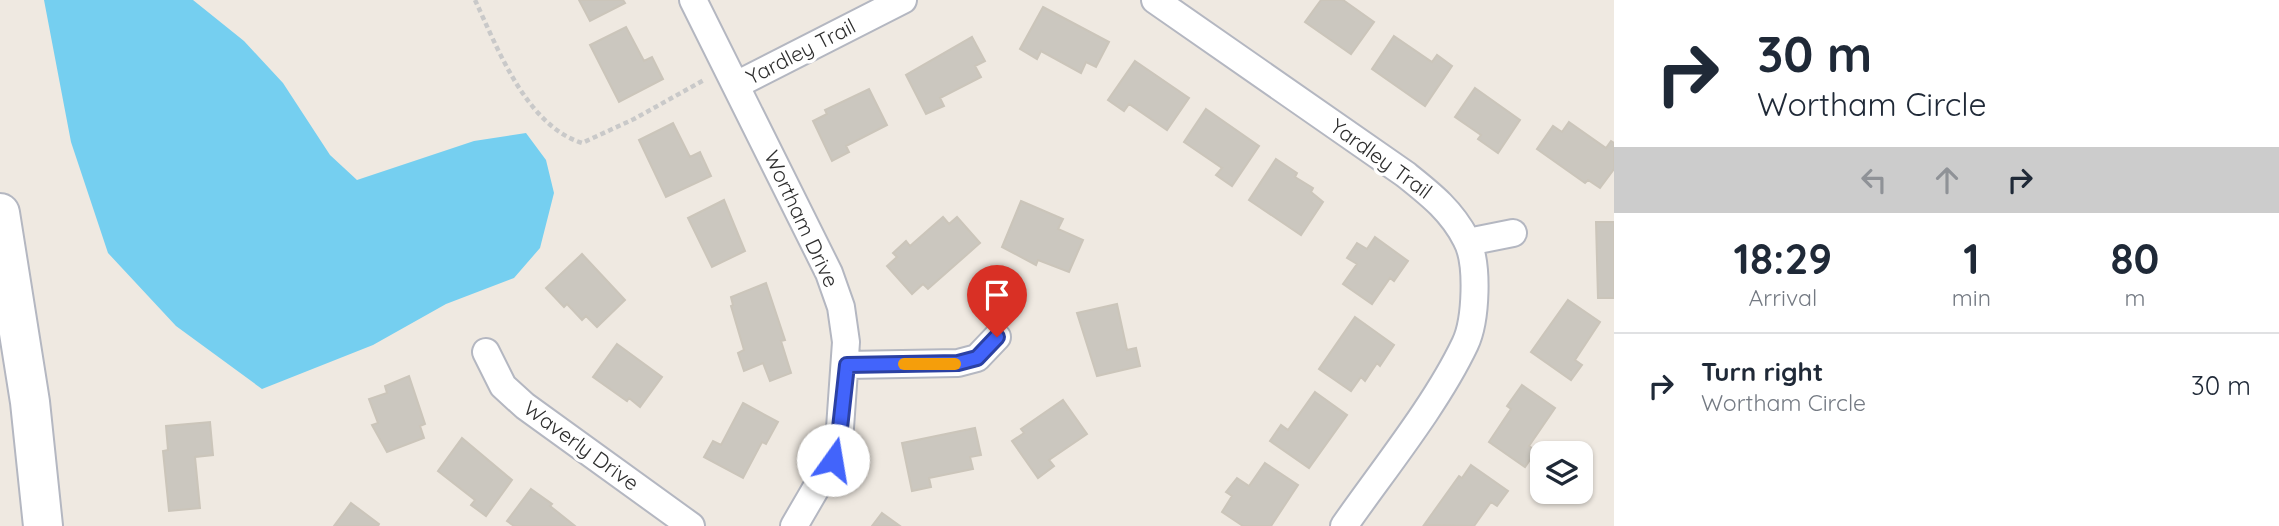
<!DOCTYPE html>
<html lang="en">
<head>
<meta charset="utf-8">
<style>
  :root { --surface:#fff; --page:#f6f6f7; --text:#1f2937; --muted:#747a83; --line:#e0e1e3 }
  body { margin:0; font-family:Quicksand,sans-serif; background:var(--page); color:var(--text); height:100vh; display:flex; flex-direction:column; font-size:26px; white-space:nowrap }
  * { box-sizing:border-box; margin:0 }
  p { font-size:23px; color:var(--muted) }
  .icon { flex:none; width:38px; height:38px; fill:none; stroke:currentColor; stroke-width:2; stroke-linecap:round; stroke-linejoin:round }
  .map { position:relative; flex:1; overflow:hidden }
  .sheet { display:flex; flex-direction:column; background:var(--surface); width:665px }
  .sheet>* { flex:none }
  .hud { background:#fff; color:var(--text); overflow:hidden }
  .fabs { position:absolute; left:1530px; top:441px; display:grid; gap:14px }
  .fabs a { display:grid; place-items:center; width:63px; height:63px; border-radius:14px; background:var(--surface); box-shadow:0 2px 5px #0004; font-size:35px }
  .pin { position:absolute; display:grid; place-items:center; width:60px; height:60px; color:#fff; margin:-72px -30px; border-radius:50% 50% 50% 0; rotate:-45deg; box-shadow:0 0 7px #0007 }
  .pin .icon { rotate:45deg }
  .me { position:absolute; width:77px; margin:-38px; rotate:13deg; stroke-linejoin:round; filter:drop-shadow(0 0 5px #0008) }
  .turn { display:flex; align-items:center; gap:24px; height:147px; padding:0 28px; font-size:32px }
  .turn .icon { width:91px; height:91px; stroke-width:2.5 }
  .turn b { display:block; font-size:49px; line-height:60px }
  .lanes { display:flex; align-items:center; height:66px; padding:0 28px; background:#0003; justify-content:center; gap:35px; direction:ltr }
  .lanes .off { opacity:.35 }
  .eta { display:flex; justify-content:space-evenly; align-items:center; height:119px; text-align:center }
  .eta b { font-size:42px; font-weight:700; line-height:49px }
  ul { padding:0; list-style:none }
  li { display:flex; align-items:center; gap:21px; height:105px; padding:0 28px; border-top:2px solid var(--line) }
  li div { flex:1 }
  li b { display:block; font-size:26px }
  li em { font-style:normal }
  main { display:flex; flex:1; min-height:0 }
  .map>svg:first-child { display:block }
  .water { fill:#75cff0 }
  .building { fill:#cbc7bf; stroke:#cbc5ba; stroke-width:2 }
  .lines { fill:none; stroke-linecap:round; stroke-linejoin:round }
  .street-casing { stroke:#b4b7c1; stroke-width:30 }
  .secondary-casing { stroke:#b4b7c1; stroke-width:42 }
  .path { stroke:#c9c9c9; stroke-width:4.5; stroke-dasharray:5 3.5; stroke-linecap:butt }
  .street { stroke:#fff; stroke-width:26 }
  .secondary { stroke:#fff; stroke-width:38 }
  .route-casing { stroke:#2b41a3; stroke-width:18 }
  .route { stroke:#4264fb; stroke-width:12 }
  .slow { stroke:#f59e0b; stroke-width:12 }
  .labels { text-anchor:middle; stroke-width:7; stroke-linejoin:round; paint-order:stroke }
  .street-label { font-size:21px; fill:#2e2e2e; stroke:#fff }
</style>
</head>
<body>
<main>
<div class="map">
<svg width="1614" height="526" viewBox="0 0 1614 526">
  <rect width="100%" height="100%" fill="#efe9e1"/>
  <!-- water -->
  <path class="water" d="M44 0H193L244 41 283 83 330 155 357 180 474 141 526 133 546 160 554 193 540 248 514 278 446 304 373 345 262 389 176 326 108 253 71 142Z"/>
  <!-- building -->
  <path class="building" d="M579 0H623L625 3 590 21Z
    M1321 0H1343L1374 22 1351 54 1305 22Z
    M1043 7 1109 42 1096 67 1086 62 1081 73 1041 51 1037 59 1020 49Z
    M626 27 644 61 652 57 663 79 619 102 590 45Z
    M1394 36 1432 62 1437 55 1452 66 1425 106 1372 69Z
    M972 37 985 61 975 66 981 77 940 98 944 106 926 114 906 75Z
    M1135 61 1189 98 1167 130 1129 104 1124 111 1108 100Z
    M1475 88 1520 120 1498 153 1478 139 1481 135 1455 117Z
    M869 89 887 125 846 146 849 152 832 161 813 121 827 114 825 110Z
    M1206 109 1259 146 1232 186 1216 175 1222 168 1184 142Z
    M1569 122 1606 148 1611 141 1614 143V169L1600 188 1588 180 1585 183 1537 149 1553 126 1562 132Z
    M673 123 690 157 700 152 711 176 666 197 639 140Z
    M1276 159 1297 173 1295 177 1313 188 1311 192 1323 202 1301 235 1249 200Z
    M724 200 745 251 712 267 688 218Z
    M1021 201 1063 219 1058 229 1083 240 1069 272 1038 260 1036 265 1002 247Z
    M943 217 949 224 957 217 980 243 928 289 923 284 912 294 887 266 897 257 893 253 906 241 910 246Z
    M1596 222H1614V298H1598Z
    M1375 237 1408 261 1394 281 1390 278 1372 304 1343 284 1357 264 1347 258 1357 243 1367 249Z
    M582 254 625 300 597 327 586 316 582 320 567 304 564 307 546 288Z
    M766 283 785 340 781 341 791 373 770 381 763 363 744 371 738 353 744 350 731 306 733 305 731 297Z
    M1568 300 1600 322 1575 360 1582 365 1571 380 1531 352Z
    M1117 304 1127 350 1136 348 1140 366 1097 376 1077 313Z
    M1355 317 1394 345 1380 366 1377 363 1365 381 1361 377 1351 391 1319 369Z
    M617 344 662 377 640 407 629 398 627 401 593 377Z
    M409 376 425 424 420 426 424 438 387 452 372 425 378 423 369 399 387 393 385 386Z
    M1522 385 1555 408 1529 446 1536 451 1525 467 1489 442 1511 409 1507 406Z
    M1315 392 1347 415 1309 468 1270 441 1281 425 1288 430Z
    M1063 400 1087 434 1049 460 1054 466 1038 478 1012 441 1024 433 1021 429Z
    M743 403 778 422 766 444 762 442 743 478 704 457 713 441 721 445Z
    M210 422 213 455 195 457 200 508 169 511 163 451 168 450 166 426Z
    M975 428 981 455 970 457 973 469 929 478 931 487 912 491 902 443Z
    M462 438 512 480 486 516 471 505 475 500 438 471Z
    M1265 463 1298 485 1271 526H1243L1222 512 1232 496 1226 492 1237 478 1249 486Z
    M1471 465 1508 491 1497 506 1491 502 1474 526 1424 525 1459 476 1462 478Z
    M531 489 552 504 550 506 575 526H514L507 521Z
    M351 503 379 524 378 526H334Z
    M882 513 900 526H872Z"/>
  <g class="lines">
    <defs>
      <path id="street" d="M693 0 829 273 841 307 846 342 840 428 833 459 794 526
        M1155 0 1405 174C1430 194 1451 210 1466 239 1479 262 1476 321 1465 344 1436 405 1383 470 1344 526
        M736 85 903 0
        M1468 242 1513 233
        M486 352 503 386 525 406 691 526
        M847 365 958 363 977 358 997 337"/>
      <path id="secondary" d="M0 213 30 402 43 526"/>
    </defs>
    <!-- street casing -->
    <use href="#street" class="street-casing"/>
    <!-- secondary casing -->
    <use href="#secondary" class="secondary-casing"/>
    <!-- path -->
    <path class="path" d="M475 0C498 49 526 125 582 143L634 119 704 80"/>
    <!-- street -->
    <use href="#street" class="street"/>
    <!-- secondary -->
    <use href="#secondary" class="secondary"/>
  </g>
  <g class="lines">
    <defs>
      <path id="route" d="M833 460 840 428 847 365 958 363 977 358 997 337"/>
    </defs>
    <!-- route casing -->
    <use href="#route" class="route-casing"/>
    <!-- route -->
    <use href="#route" class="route"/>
    <!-- slow -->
    <path class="slow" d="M904 364H955"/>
  </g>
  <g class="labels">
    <!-- street labels -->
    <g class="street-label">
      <text transform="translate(801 52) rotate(-27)" y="7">Yardley Trail</text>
      <text transform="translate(1381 159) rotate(36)" y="7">Yardley Trail</text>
      <text transform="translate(801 219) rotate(65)" y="7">Wortham Drive</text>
      <text transform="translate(581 446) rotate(36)" y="7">Waverly Drive</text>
    </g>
  </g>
</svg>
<div class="fabs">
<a><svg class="icon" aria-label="layers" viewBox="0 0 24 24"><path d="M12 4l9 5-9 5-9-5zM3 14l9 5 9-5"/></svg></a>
</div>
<div class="pin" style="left:997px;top:337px;background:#d93025"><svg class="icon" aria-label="arrive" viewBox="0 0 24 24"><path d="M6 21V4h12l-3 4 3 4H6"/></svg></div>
<svg class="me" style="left:833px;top:460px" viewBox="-20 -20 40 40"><circle r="19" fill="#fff"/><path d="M0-13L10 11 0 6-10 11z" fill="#4264fb"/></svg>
</div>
<section class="sheet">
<div class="hud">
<div class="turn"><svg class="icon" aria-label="right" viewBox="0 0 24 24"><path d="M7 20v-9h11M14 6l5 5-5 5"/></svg><div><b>30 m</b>Wortham Circle</div></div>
<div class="lanes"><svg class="icon off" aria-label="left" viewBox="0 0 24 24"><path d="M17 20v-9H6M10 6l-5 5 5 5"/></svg><svg class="icon off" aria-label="ahead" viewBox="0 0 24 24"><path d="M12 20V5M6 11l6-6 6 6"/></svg><svg class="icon" aria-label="right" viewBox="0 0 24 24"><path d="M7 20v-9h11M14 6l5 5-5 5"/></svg></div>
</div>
<div class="eta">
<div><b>18:29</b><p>Arrival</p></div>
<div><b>1</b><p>min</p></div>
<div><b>80</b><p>m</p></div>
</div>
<ul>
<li><svg class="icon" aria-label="right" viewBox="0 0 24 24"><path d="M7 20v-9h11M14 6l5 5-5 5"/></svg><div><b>Turn right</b><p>Wortham Circle</p></div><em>30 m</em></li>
</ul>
</section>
</main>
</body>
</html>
